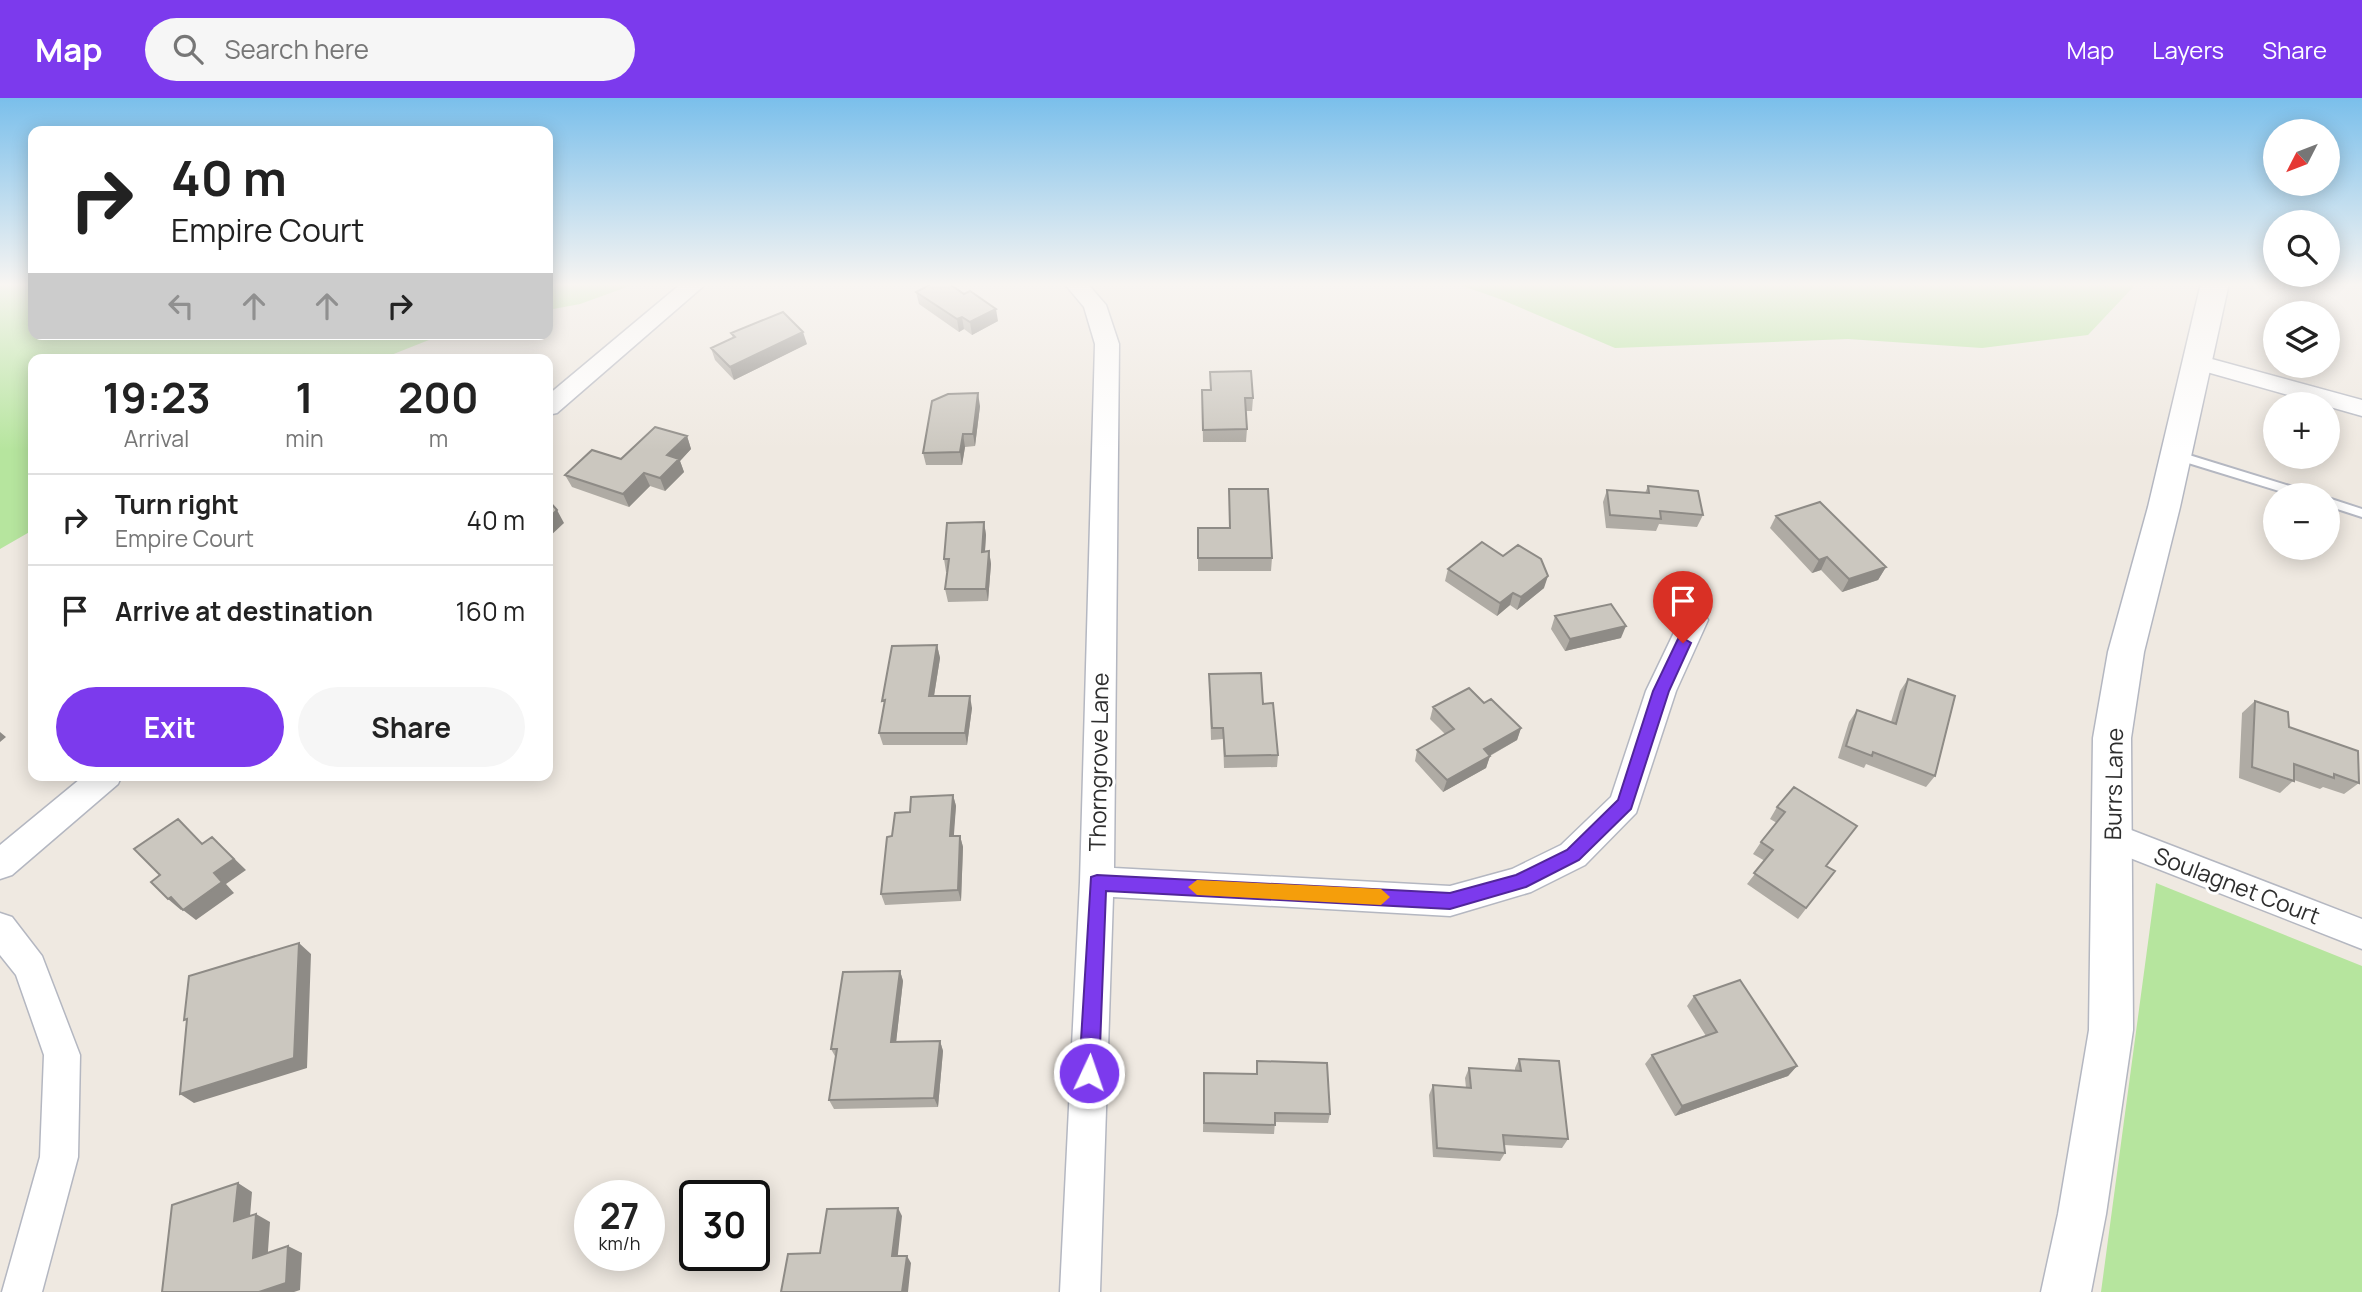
<!DOCTYPE html>
<html lang="en">
<head>
<meta charset="utf-8">
<style>
  :root { --surface:#fff; --page:#f6f6f6; --text:#222; --muted:#767676; --line:#e0e0e0; --accent:#7c3aed }
  body { margin:0; font-family:Manrope,sans-serif; background:var(--page); color:var(--text); height:100vh; display:flex; flex-direction:column; font-size:26px; white-space:nowrap }
  * { box-sizing:border-box; margin:0 }
  p { font-size:23px; color:var(--muted) }
  .icon { flex:none; width:38px; height:38px; fill:none; stroke:currentColor; stroke-width:2; stroke-linecap:round; stroke-linejoin:round }
  .map { position:relative; flex:1; overflow:hidden }
  .panel { position:absolute; left:28px; top:256px; width:525px; height:427px; display:flex; flex-direction:column; background:var(--surface); border-radius:14px; box-shadow:0 4px 18px #0003 }
  .panel>* { flex:none }
  .top-card { position:absolute; left:28px; top:28px; width:525px; height:214px; border-radius:14px; box-shadow:0 4px 18px #0003; background:#fff; color:var(--text); overflow:hidden }
  .needle { width:46px; rotate:228deg }
  .buttons { position:absolute; left:2263px; top:21px; display:grid; gap:14px }
  .buttons a { display:grid; place-items:center; width:77px; height:77px; border-radius:50%; background:var(--surface); box-shadow:0 4px 18px #0003; font-size:35px }
  .speed { position:absolute; left:574px; top:1082px; display:flex; gap:14px; font-size:35px; font-weight:700; text-align:center }
  .speed>* { display:grid; place-content:center; width:91px; height:91px; border-radius:50%; background:var(--surface); box-shadow:0 4px 18px #0003; line-height:1 }
  .speed small { font-size:18px; font-weight:400 }
  .speed .limit { border:4px solid #111; border-radius:10px; background:#fff; color:#111 }
  .pin { position:absolute; display:grid; place-items:center; width:60px; height:60px; color:#fff; margin:-72px -30px; border-radius:50% 50% 50% 0; rotate:-45deg; box-shadow:0 0 7px #0007 }
  .pin .icon { rotate:45deg }
  .me { position:absolute; width:77px; margin:-38px; rotate:3deg; stroke-linejoin:round; filter:drop-shadow(0 0 5px #0008) }
  .turn { display:flex; align-items:center; gap:24px; height:147px; padding:0 28px; font-size:32px }
  .turn .icon { width:91px; height:91px; stroke-width:2.5 }
  .turn b { display:block; font-size:49px; line-height:60px }
  .lanes { display:flex; align-items:center; height:66px; padding:0 28px; background:#0003; justify-content:center; gap:35px; direction:ltr }
  .lanes .off { opacity:.35 }
  .eta { display:flex; justify-content:space-evenly; align-items:center; height:119px; text-align:center }
  .eta b { font-size:42px; font-weight:700; line-height:49px }
  .action { display:flex; gap:14px; margin-top:auto; padding:14px 28px }
  .action a { flex:1; height:80px; border-radius:42px; background:var(--accent); color:#fff; font-size:28px; font-weight:700; line-height:80px; text-align:center }
  .action a+a { background:var(--page); color:var(--text) }
  ul { padding:0; list-style:none }
  li { display:flex; align-items:center; gap:21px; height:91px; padding:0 28px; border-top:2px solid var(--line) }
  li div { flex:1 }
  li b { display:block; font-size:26px }
  li em { font-style:normal }
  header { display:flex; align-items:center; gap:42px; box-sizing:border-box; height:98px; padding:0 35px; background:var(--accent); color:#fff }
  header strong { font-size:33px }
  nav { display:flex; gap:38px; margin-inline-start:auto; font-size:24px }
  .search { width:490px; height:63px; background:var(--page); display:flex; align-items:center; gap:18px; box-sizing:border-box; padding:0 24px; border-radius:38px; color:var(--muted); font-size:26px }
  .map>svg:first-child { display:block }
  .green { fill:#b6e59e }
  .lines { fill:none; stroke-linecap:round; stroke-linejoin:round }
  .service-casing { stroke:#b4b7c1; stroke-width:4 }
  .minor-casing { stroke:#b4b7c1; stroke-width:3 }
  .tertiary-casing { stroke:#b4b7c1; stroke-width:3 }
  .service { fill:#fff; fill-rule:evenodd }
  .minor { fill:#fff; fill-rule:evenodd }
  .tertiary { fill:#fff; fill-rule:evenodd }
  .wall { fill:#afaba4 }
  .shaded-wall { fill:#8e8b86 }
  .building { fill:#cbc7bf; stroke:#8e8b86; stroke-width:2 }
  .route { fill:#7c3aed; stroke:#51269a; stroke-width:2 }
  .slow { fill:#f59e0b }
  .labels { text-anchor:middle; stroke-width:6; stroke-linejoin:round; paint-order:stroke }
  .street-label { font-size:23px; fill:#2e2e2e; stroke:#fff }
</style>
</head>
<body>
<header>
<strong>Map</strong>
<div class="search"><svg class="icon" aria-label="search" viewBox="0 0 24 24"><circle cx="10" cy="10" r="6"/><path d="M15 15l6 6"/></svg>Search here</div>
<nav><a>Map</a><a>Layers</a><a>Share</a></nav>
</header>
<div class="map">
<svg width="2362" height="1194" viewBox="0 0 2362 1194">
  <rect width="100%" height="100%" fill="#efe9e1"/>
  <!-- green -->
  <path class="green" d="M0 185H33V236H444L381 261H33V432L0 451Z
    M548 185H638L580 206 548 212Z
    M1454 185H2137L2088 237 1982 250 1848 241 1615 250 1500 201Z
    M2156 785 2362 868V1194H2101Z"/>
  <g class="lines">
    <defs>
      <path id="service" d="M2176 353 2309 394 2311 397H2292L2172 360 2170 357Z
        M2328 400 2362 411V419L2328 408Z"/>
      <path id="minor" d="M682 185H707L557 315 548 317V297Z
        M1064 185H1087L1106 207 1119 246 1114 770 1450 788 1512 771 1561 747 1611 699 1646 593 1680 522 1684 515 1694 511 1704 515 1708 522 1676 593 1636 715 1585 767 1531 794 1450 818 1113 799 1100 1194H1060L1080 784 1095 246 1084 209Z
        M2197 257 2362 302V318L2189 269 2185 264 2189 259Z
        M85 677H122L118 686 12 777 0 781V747Z
        M2113 725 2362 821V851L2102 749 2097 739 2102 729Z
        M0 815 12 819 42 858 80 957 78 1059 42 1194H2L40 1059 44 957 16 877 0 857Z"/>
      <path id="tertiary" d="M2201 185H2229L2180 409 2144 554 2131 640 2133 932 2106 1116 2091 1194H2041L2058 1116 2089 932 2093 640 2108 554 2148 409Z"/>
    </defs>
    <!-- service casing -->
    <use href="#service" class="service-casing"/>
    <!-- minor casing -->
    <use href="#minor" class="minor-casing"/>
    <!-- tertiary casing -->
    <use href="#tertiary" class="tertiary-casing"/>
    <!-- service -->
    <use href="#service" class="service"/>
    <!-- minor -->
    <use href="#minor" class="minor"/>
    <!-- tertiary -->
    <use href="#tertiary" class="tertiary"/>
  </g>
  <!-- wall -->
  <path class="wall" d="M916 194 998 223 972 237 964 231 959 234 919 206Z
    M731 235 807 246 734 282 715 262 711 250 733 240Z
    M1210 274 1253 300 1252 313H1246L1247 331 1246 344H1203L1202 292H1210Z
    M980 308 975 348 965 349 962 367H926L923 355Z
    M687 338 691 351 680 363 684 374 665 393 650 388 629 409 572 389 565 377 621 361Z
    M1648 388 1703 417 1697 429 1659 426 1656 433 1606 430 1603 404 1607 392 1645 395Z
    M1229 391 1272 460 1271 473H1198V430H1229Z
    M1776 418 1886 469 1878 482 1842 494 1821 472 1812 475 1770 430Z
    M984 424 986 437 985 454 989 453 991 466 988 503 948 504 945 491 947 474H946L944 461Z
    M1448 471 1544 490 1517 512 1510 507 1497 518 1445 483Z
    M1555 518 1621 540 1565 553 1551 531Z
    M937 547 940 560 934 598 972 610 967 647H883L879 635Z
    M1209 576 1263 606 1278 657 1277 669 1224 670 1223 641 1211 642Z
    M1908 581 1935 678 1926 689 1866 666 1864 670 1838 660 1849 624 1857 612 1891 624 1900 593Z
    M2255 603 2289 629 2359 685 2344 696 2323 689 2320 691 2294 682 2280 695 2239 680 2242 615Z
    M1484 605 1521 630 1517 642 1490 658 1486 670 1443 694 1415 663 1417 652 1445 636 1430 621 1433 609Z
    M1794 689 1827 768 1835 773 1798 821 1747 786 1765 763 1753 756 1761 744 1777 725 1770 721 1777 709Z
    M953 697 956 708 953 738H960L963 749 961 803 885 807 881 796 892 738 910 714Z
    M900 873 903 883 896 944 940 943 943 953 938 1009 834 1011 829 1002 836 960 831 951Z
    M1694 898 1797 968 1788 978 1675 1018 1645 966 1652 957 1706 938 1687 908Z
    M1519 961 1568 1041 1562 1050 1504 1047 1505 1055 1500 1063 1433 1059 1429 997 1433 987 1466 990 1465 980 1469 970 1515 973V970Z
    M1257 963 1330 1016 1328 1025 1275 1024 1274 1036 1203 1034 1204 975 1256 976Z"/>
  <!-- shaded-wall -->
  <path class="shaded-wall" d="M996 211 998 223 972 237 970 224Z
    M962 219 964 231 959 234 957 221Z
    M803 234 807 246 734 282 730 269Z
    M978 295 980 308 975 348 973 336Z
    M963 336 965 349 962 367 960 354Z
    M687 338 691 351 680 363 684 374 665 393 660 380 667 357Z
    M644 375 650 388 629 409 623 396Z
    M557 412 564 425 548 440V421Z
    M984 424 986 437 984 466 982 454Z
    M989 453 991 466 988 503 986 491Z
    M1827 459 1821 472 1812 475 1819 462Z
    M1886 469 1878 482 1842 494 1849 481Z
    M1548 478 1544 490 1517 512 1521 499Z
    M1513 495 1510 507 1497 518 1500 505Z
    M1626 528 1621 540 1565 553 1570 541Z
    M937 547 940 560 932 610 929 598Z
    M970 598 972 610 967 647 965 635Z
    M1521 630 1517 642 1480 663 1484 651Z
    M0 634 6 639 0 644Z
    M1490 658 1486 670 1443 694 1447 682Z
    M953 697 956 708 953 750 950 738Z
    M960 738 963 749 961 803 958 792Z
    M212 739 246 772 226 786 234 795 196 822 183 812 214 775Z
    M171 799 184 810 181 812 168 801Z
    M299 845 311 856 307 970 194 1005 180 996Z
    M900 873 903 883 895 954 891 944Z
    M940 943 943 953 938 1009 934 1000Z
    M1797 968 1788 978 1675 1018 1682 1008Z
    M238 1085 252 1094 249 1131 234 1123Z
    M898 1110 902 1118 897 1165 892 1158Z
    M256 1116 270 1124 267 1167 253 1160Z
    M288 1148 302 1155 300 1192 294 1194H259Z
    M907 1158 911 1165 908 1194H902Z"/>
  <!-- building -->
  <path class="building" d="M933 185H948L964 196 970 193 996 211 970 224 962 219 957 221 916 194Z
    M783 214 803 234 730 269 711 250 735 239 731 235Z
    M1251 273 1253 300H1245L1247 331 1203 332 1202 292H1211L1210 274Z
    M978 295 973 336H963L960 354 923 355 932 303 948 296Z
    M655 329 687 338 667 357 679 361 660 380 644 375 623 396 565 377 592 352 621 361Z
    M1648 388 1698 393 1703 417 1660 413 1661 421 1610 417 1607 392 1649 395Z
    M1229 391H1268L1272 460H1198V430H1230Z
    M548 402 557 412 548 421Z
    M1820 404 1886 469 1849 481 1827 459 1819 462 1776 418Z
    M984 424 982 454 989 453 986 491H945L949 461H944L947 425Z
    M1482 444 1503 458 1518 447 1541 461 1548 478 1521 499 1513 495 1500 505 1448 471Z
    M1611 506 1626 528 1570 541 1555 518Z
    M937 547 929 598H970L965 635H879L885 602 882 603 892 548Z
    M1261 575 1263 606 1273 605 1278 657 1225 658 1223 630H1212L1209 576Z
    M1908 581 1955 598 1935 678 1873 654 1872 658 1846 648 1857 612 1896 626Z
    M1469 590 1484 605 1491 601 1521 630 1484 651 1490 658 1447 682 1417 652 1454 631 1433 609Z
    M2255 603 2288 614 2289 629 2358 653 2359 685 2334 676V680L2294 666V683L2252 669Z
    M1794 689 1857 728 1826 768 1835 773 1806 810 1754 775 1773 752 1761 744 1785 714 1777 709Z
    M953 697 950 738H960L958 792 881 796 887 739 892 738 895 715 910 714 911 699Z
    M178 721 202 746 212 739 234 761 214 775 222 784 183 812 171 799 168 801 151 784 160 777 134 751Z
    M299 845 294 960 180 996 187 921 184 922 189 878Z
    M900 873 891 944 940 943 934 1000 829 1002 837 951H831L843 874Z
    M1740 882 1797 968 1682 1008 1652 957 1717 934 1694 898Z
    M1519 961 1559 963 1568 1041 1503 1037 1505 1055 1437 1050 1433 987 1471 990 1469 970 1521 973Z
    M1257 963 1327 965 1330 1016 1275 1015V1027L1204 1025V975L1257 976Z
    M238 1085 234 1123 256 1116 253 1160 288 1148 286 1185 259 1194H162L172 1107Z
    M898 1110 892 1158H907L902 1194H781L788 1156 820 1155 827 1111Z"/>
  <!-- sky -->
  <linearGradient id="sky" x2="0" y2="1"><stop stop-color="#7abfeb"/><stop offset="0.53" stop-color="#f8f5f2"/><stop offset="1" stop-color="#f8f5f2" stop-opacity="0"/></linearGradient>
  <rect width="2362" height="352" fill="url(#sky)"/>
  <!-- route -->
  <path class="route" d="M1683 540 1691 545 1669 593 1631 711 1579 762 1526 789 1450 811 1106 793 1099 975 1096 982 1089 985 1082 982 1079 975 1091 779 1097 777 1450 795 1516 777 1567 752 1618 702 1653 593 1678 541Z"/>
  <!-- slow -->
  <path class="slow" d="M1197 782 1381 791 1390 799 1381 807 1197 797 1188 789Z"/>
  <g class="labels">
    <!-- street labels -->
    <g class="street-label">
      <text transform="translate(1099 664) rotate(-89)" y="8">Thorngrove Lane</text>
      <text transform="translate(2114 686) rotate(-89)" y="8">Burrs Lane</text>
      <text transform="translate(2237 788) rotate(21)" y="8">Soulagnet Court</text>
    </g>
  </g>
</svg>
<div class="buttons">
<a><svg class="needle" viewBox="-14 -14 28 28"><path d="M0-13l5 13h-10z" fill="#e53935"/><path d="M0 13l5-13h-10z" fill="#767676"/></svg></a>
<a><svg class="icon" aria-label="search" viewBox="0 0 24 24"><circle cx="10" cy="10" r="6"/><path d="M15 15l6 6"/></svg></a>
<a><svg class="icon" aria-label="layers" viewBox="0 0 24 24"><path d="M12 4l9 5-9 5-9-5zM3 14l9 5 9-5"/></svg></a>
<a>+</a>
<a>−</a>
</div>
<div class="speed"><div>27<small>km/h</small></div><div class="limit">30</div></div>
<div class="pin" style="left:1683px;top:545px;background:#d93025"><svg class="icon" aria-label="arrive" viewBox="0 0 24 24"><path d="M6 21V4h12l-3 4 3 4H6"/></svg></div>
<svg class="me" style="left:1089px;top:975px" viewBox="-20 -20 40 40"><circle r="17" fill="#7c3aed" stroke="#fff" stroke-width="3"/><path d="M0-11L8 9 0 5-8 9z" fill="#fff"/></svg>
<div class="top-card">
<div class="turn"><svg class="icon" aria-label="right" viewBox="0 0 24 24"><path d="M7 20v-9h11M14 6l5 5-5 5"/></svg><div><b>40 m</b>Empire Court</div></div>
<div class="lanes"><svg class="icon off" aria-label="left" viewBox="0 0 24 24"><path d="M17 20v-9H6M10 6l-5 5 5 5"/></svg><svg class="icon off" aria-label="ahead" viewBox="0 0 24 24"><path d="M12 20V5M6 11l6-6 6 6"/></svg><svg class="icon off" aria-label="ahead" viewBox="0 0 24 24"><path d="M12 20V5M6 11l6-6 6 6"/></svg><svg class="icon" aria-label="right" viewBox="0 0 24 24"><path d="M7 20v-9h11M14 6l5 5-5 5"/></svg></div>
</div>
<section class="panel">
<div class="eta">
<div><b>19:23</b><p>Arrival</p></div>
<div><b>1</b><p>min</p></div>
<div><b>200</b><p>m</p></div>
</div>
<ul>
<li><svg class="icon" aria-label="right" viewBox="0 0 24 24"><path d="M7 20v-9h11M14 6l5 5-5 5"/></svg><div><b>Turn right</b><p>Empire Court</p></div><em>40 m</em></li>
<li><svg class="icon" aria-label="arrive" viewBox="0 0 24 24"><path d="M6 21V4h12l-3 4 3 4H6"/></svg><div><b>Arrive at destination</b></div><em>160 m</em></li>
</ul>
<div class="action"><a>Exit</a><a>Share</a></div>
</section>
</div>
</body>
</html>
